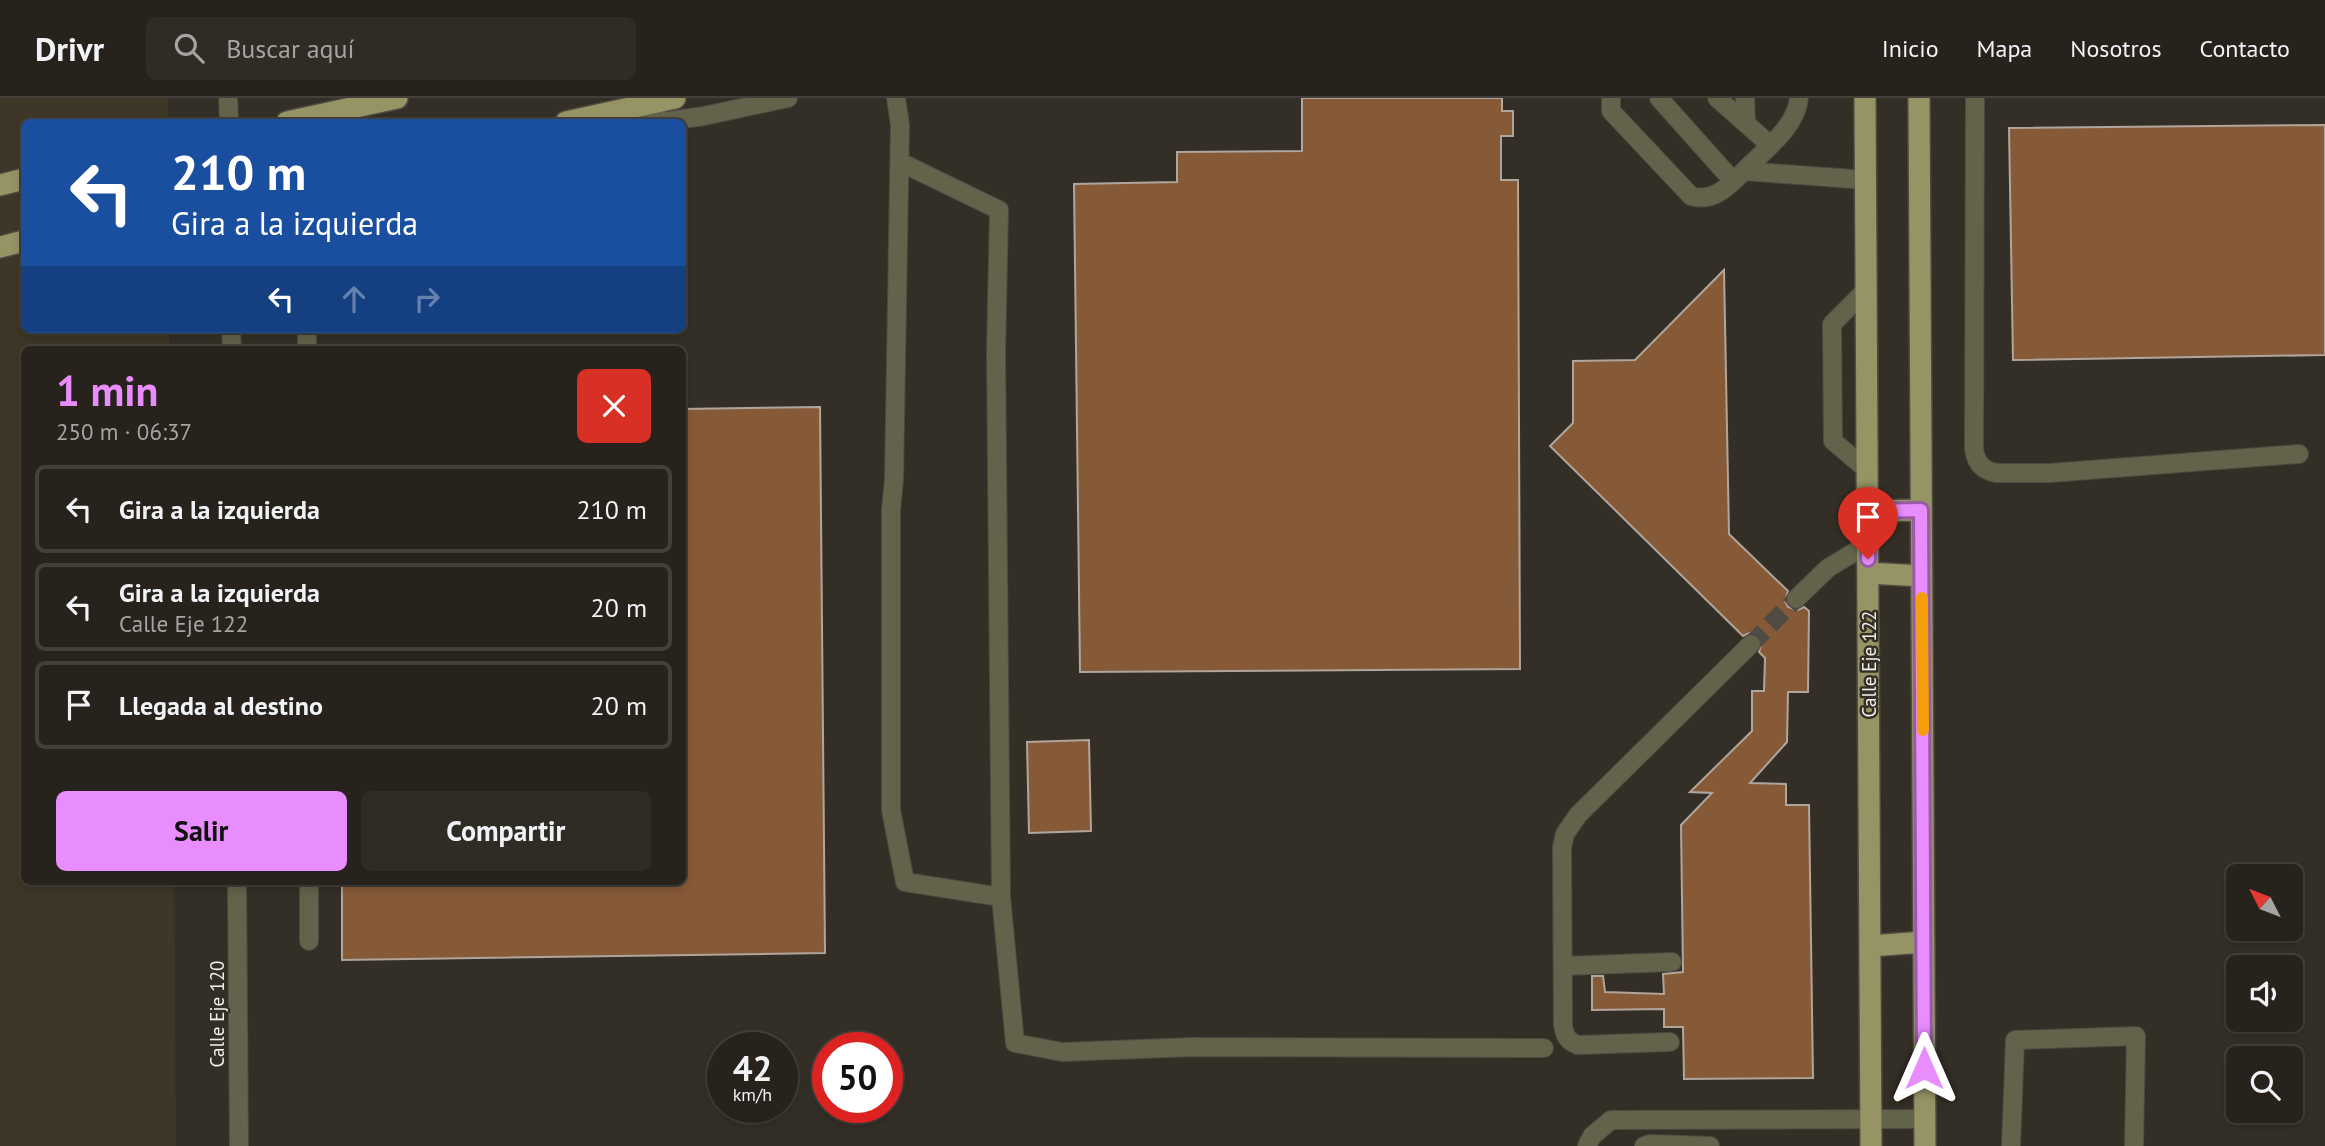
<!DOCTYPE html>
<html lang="es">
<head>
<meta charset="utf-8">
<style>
  :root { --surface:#27231c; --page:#2f2b25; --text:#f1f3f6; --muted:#a4a4a3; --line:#43403b; --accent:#e98dfe }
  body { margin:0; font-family:"PT Sans",sans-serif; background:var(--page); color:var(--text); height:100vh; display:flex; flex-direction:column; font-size:26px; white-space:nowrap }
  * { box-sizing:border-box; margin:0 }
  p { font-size:23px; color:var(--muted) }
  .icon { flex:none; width:38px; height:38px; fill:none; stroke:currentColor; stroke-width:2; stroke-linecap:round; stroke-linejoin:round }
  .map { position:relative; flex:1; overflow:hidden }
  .details { position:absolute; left:21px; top:248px; width:665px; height:539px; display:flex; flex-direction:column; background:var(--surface); border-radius:10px; box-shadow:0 4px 10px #0003,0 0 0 2px var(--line) }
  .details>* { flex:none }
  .banner { position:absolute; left:21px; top:21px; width:665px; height:214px; border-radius:10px; box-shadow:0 4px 10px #0003,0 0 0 2px var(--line); background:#1a4fa0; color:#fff; overflow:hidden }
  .needle { width:46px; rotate:312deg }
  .fabs { position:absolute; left:2226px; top:766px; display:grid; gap:14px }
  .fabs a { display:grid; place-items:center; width:77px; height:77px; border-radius:10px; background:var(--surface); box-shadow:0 4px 10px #0003,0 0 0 2px var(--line); font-size:35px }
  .speed { position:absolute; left:707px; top:934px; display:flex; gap:14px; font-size:35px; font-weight:700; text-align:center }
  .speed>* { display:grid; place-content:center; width:91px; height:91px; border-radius:50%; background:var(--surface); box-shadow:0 4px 10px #0003,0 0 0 2px var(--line); line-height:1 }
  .speed small { font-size:18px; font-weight:400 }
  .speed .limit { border:10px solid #d22; background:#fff; color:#111 }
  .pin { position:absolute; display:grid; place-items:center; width:60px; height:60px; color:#fff; margin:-72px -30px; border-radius:50% 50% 50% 0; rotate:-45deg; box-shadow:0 0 7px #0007 }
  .pin .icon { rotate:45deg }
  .me { position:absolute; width:77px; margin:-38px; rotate:0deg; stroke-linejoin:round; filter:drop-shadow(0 0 5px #0008) }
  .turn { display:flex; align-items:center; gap:24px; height:147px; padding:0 35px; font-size:32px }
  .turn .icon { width:91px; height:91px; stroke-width:2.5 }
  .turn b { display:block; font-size:49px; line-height:60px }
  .lanes { display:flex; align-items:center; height:66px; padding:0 35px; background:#0003; justify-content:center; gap:35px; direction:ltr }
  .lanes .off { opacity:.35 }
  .round { display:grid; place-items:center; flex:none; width:74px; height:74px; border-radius:10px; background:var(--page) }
  .overview { display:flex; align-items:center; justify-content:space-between; height:119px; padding:0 35px }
  h1 { font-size:42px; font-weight:700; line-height:52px; color:var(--accent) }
  .button { display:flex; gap:14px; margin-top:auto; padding:14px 35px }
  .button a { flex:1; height:80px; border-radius:10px; background:var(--accent); color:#111; font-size:28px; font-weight:700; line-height:80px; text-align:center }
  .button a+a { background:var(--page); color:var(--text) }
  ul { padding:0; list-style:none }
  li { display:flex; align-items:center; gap:21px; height:88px; margin:0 14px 10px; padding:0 21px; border:4px solid var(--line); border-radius:10px }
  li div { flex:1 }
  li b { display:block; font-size:26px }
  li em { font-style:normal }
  header { display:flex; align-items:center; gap:42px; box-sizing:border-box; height:98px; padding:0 35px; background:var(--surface); border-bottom:2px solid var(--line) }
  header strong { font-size:33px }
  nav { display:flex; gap:38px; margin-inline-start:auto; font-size:24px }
  .search { width:490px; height:63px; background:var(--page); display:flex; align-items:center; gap:18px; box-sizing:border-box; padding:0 24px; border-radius:10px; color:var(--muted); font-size:26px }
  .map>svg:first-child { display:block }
  .built { fill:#3e3627 }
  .building { fill:#875a37; stroke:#b0a59d; stroke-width:2 }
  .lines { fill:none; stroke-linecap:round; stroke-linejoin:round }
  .minor-tunnel { stroke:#504c43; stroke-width:18; stroke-dasharray:18 9; stroke-linecap:butt }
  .minor-casing { stroke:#4f4a41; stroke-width:20 }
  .major-casing { stroke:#4f4a41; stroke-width:24 }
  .minor { stroke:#63634c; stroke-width:18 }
  .major { stroke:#969465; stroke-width:21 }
  .route-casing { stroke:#975ca5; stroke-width:18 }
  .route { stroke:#e98dfe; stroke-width:12 }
  .slow { stroke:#f59e0b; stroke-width:12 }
  .labels { text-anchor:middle; stroke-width:5; stroke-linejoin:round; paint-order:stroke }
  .street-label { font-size:19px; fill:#f2efe9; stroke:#342f26 }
</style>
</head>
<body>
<header>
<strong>Drivr</strong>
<div class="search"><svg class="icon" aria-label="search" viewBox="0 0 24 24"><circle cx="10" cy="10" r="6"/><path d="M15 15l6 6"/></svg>Buscar aquí</div>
<nav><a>Inicio</a><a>Mapa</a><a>Nosotros</a><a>Contacto</a></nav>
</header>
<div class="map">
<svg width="2325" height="1048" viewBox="0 0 2325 1048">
  <rect width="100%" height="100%" fill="#342f26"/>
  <!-- built -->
  <path class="built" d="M0 0H168V24H24V231H169V252H24V784H174L176 1048H0Z"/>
  <!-- building -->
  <path class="building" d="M1302 0H1502V13H1513V38H1501V82H1518L1520 571 1080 574 1074 86 1177 84V54L1302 53Z
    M2325 27V257L2013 262 2009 30Z
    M1724 172 1729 436 1788 493 1785 503 1788 509 1798 512 1804 509 1809 513 1808 594H1788L1787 644 1750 685 1786 686V707H1809L1813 980 1684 981 1683 929H1664V911L1592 912V878H1603L1605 894 1664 896 1663 876 1683 874 1681 727 1712 695 1690 694 1752 633V593H1764L1765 560 1759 554 1762 544 1759 538 1749 535 1743 538 1550 348 1573 325V263L1635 262Z
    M820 309 825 855 342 862V784H682V311Z
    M1089 642 1091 733 1029 735 1027 644Z"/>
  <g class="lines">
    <!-- minor-tunnel -->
    <path class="minor-tunnel" d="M1751 546 1796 501"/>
    <defs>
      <path id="minor" d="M228 0 229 24
        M896 0 900 27 894 381 891 412V712L905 784 1001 799
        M1611 0V13L1691 98C1713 105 1729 88 1744 73L1866 82
        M1659 0 1733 83
        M1717 0 1769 46
        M1745 0 1746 24
        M1975 0 1974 351C1976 365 1983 373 1997 375H2050L2299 356
        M622 15 669 23 704 18 788 0
        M900 64 999 112 996 255 1001 799 1015 945 1062 954 1192 949 1544 950
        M1744 73C1764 52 1796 30 1799 0
        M1867 191 1832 226 1833 343 1867 372
        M231 231 232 252
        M307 252V231
        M1796 501 1828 470 1868 446
        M237 784 239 1048
        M309 784V843
        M1563 868 1672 864
        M1670 944 1578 947C1567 943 1565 938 1563 927L1562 749 1565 736 1578 717 1751 546
        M1587 1048 1592 1038 1611 1022 1925 1021
        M1644 1048 1650 1046 1710 1048
        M2011 1048 2015 942 2136 938 2134 1048"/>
      <path id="major" d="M1865 0 1871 1048
        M1919 0 1925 1048
        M287 24 397 0
        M566 24 675 0
        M0 87 24 81
        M0 149 24 143
        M1868 413 1921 412
        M1868 475 1922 478
        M1870 848 1924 844"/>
    </defs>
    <!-- minor casing -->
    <use href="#minor" class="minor-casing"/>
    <!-- major casing -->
    <use href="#major" class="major-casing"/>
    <!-- minor -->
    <use href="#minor" class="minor"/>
    <!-- major -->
    <use href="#major" class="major"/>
  </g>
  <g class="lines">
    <defs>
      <path id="route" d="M1868 461V413L1921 412 1924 970"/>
    </defs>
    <!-- route casing -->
    <use href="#route" class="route-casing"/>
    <!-- route -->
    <use href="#route" class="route"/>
    <!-- slow -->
    <path class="slow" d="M1922 500 1923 632"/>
  </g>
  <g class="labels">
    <!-- street labels -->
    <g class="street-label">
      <text transform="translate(1869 566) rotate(-90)" y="7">Calle Eje 122</text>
      <text transform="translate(217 916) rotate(-90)" y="7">Calle Eje 120</text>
    </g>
  </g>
</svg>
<div class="fabs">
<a><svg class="needle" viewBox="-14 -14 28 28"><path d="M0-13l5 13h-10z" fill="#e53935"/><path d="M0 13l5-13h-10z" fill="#a4a4a3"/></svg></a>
<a><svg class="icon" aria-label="sound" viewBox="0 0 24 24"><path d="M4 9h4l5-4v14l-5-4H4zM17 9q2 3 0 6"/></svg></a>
<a><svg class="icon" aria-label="search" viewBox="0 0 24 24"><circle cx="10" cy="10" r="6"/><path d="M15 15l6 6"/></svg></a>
</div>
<div class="speed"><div>42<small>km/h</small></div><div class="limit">50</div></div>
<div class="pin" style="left:1868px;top:461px;background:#d93025"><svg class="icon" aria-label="arrive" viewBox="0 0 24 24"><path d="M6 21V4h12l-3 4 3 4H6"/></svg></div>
<svg class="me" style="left:1924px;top:970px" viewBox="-20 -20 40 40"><path d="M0-17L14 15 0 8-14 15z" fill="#e98dfe" stroke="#fff" stroke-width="4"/></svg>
<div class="banner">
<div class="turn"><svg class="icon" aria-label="left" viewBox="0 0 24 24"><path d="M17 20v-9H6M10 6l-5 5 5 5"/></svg><div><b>210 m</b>Gira a la izquierda</div></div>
<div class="lanes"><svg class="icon" aria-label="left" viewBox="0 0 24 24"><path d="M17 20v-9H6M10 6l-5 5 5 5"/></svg><svg class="icon off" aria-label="ahead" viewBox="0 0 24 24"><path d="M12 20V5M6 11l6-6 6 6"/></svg><svg class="icon off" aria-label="right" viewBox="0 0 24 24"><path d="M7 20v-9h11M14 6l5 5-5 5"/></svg></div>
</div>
<section class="details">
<div class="overview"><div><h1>1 min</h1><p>250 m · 06:37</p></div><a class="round" style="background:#d93025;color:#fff"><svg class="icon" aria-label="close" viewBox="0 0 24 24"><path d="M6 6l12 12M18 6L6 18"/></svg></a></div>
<ul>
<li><svg class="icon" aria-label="left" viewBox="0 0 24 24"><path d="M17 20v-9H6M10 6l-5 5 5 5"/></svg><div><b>Gira a la izquierda</b></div><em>210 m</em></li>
<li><svg class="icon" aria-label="left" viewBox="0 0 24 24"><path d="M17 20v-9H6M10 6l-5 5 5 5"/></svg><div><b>Gira a la izquierda</b><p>Calle Eje 122</p></div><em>20 m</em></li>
<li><svg class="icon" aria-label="arrive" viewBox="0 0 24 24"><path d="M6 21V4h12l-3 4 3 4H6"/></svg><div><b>Llegada al destino</b></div><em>20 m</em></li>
</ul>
<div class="button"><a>Salir</a><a>Compartir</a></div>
</section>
</div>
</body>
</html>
